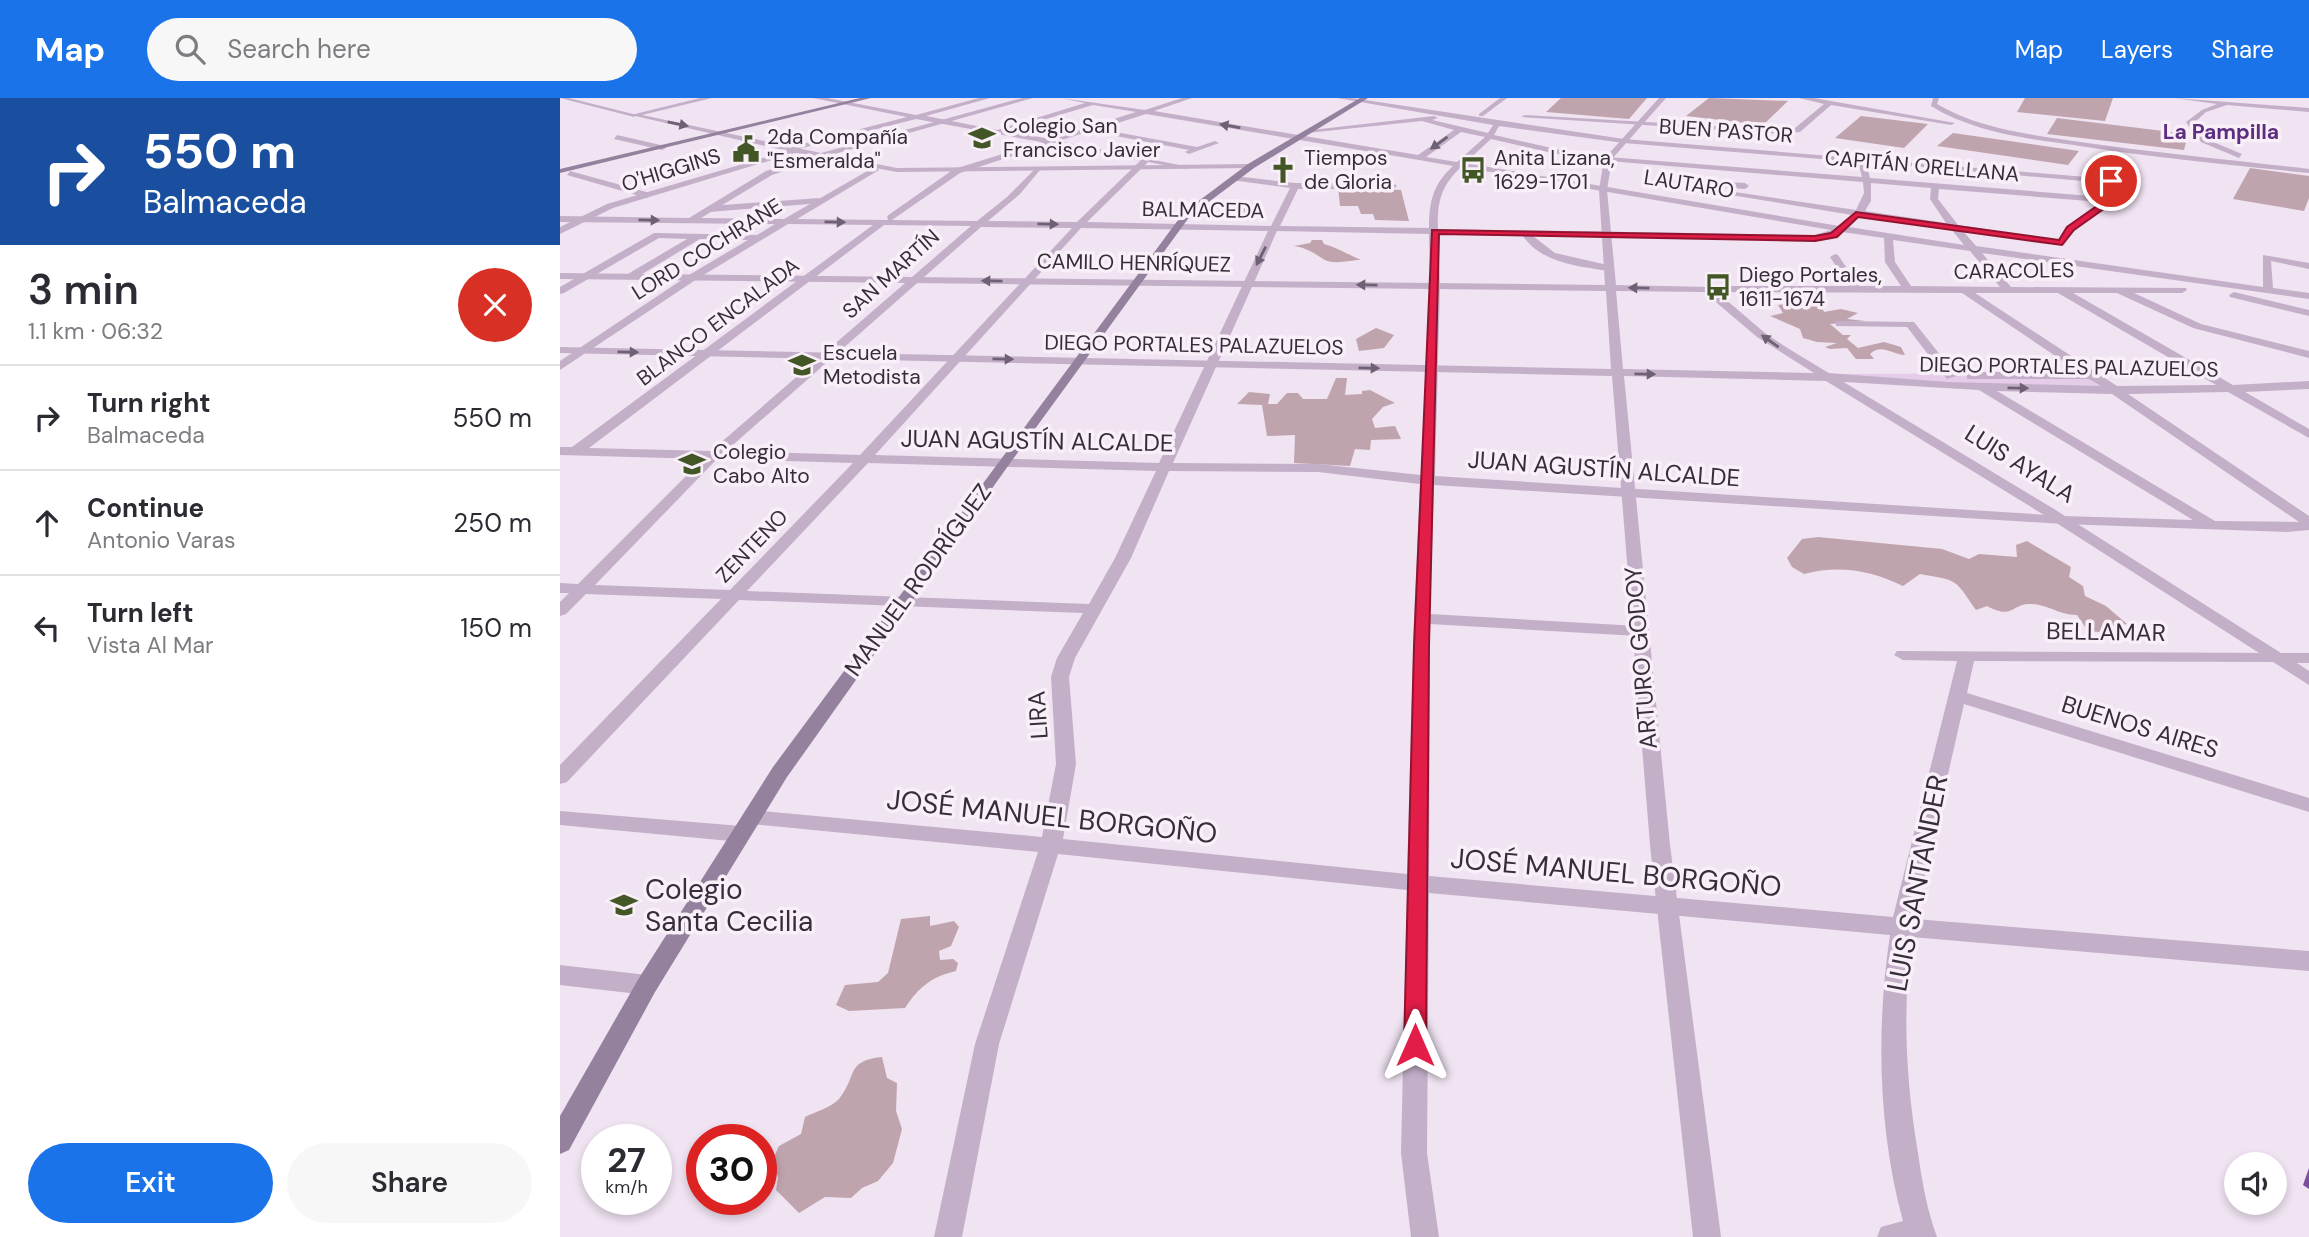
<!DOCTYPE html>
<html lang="en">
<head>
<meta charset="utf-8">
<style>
  :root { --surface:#fff; --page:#f7f7f7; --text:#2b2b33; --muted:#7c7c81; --line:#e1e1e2; --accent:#1a73e8 }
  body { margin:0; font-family:"DM Sans",sans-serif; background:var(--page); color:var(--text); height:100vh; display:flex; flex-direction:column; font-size:26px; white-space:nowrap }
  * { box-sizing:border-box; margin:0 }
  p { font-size:23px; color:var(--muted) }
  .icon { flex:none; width:38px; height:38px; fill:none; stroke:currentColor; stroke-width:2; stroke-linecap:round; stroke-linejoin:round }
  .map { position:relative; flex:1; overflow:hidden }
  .drawer { display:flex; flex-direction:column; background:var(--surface); width:560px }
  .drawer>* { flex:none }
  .banner { background:#1a4fa0; color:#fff; overflow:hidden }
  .controls { position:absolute; left:1664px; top:1054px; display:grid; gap:14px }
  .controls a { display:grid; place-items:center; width:63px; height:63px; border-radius:50%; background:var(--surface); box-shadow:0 4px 10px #0003; font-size:35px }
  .speed { position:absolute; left:21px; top:1026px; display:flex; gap:14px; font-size:35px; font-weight:700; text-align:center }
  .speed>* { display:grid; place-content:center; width:91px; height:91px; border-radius:50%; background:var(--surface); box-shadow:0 4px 10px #0003; line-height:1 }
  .speed small { font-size:18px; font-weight:400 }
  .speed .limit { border:10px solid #d22; background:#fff; color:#111 }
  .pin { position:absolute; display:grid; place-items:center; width:60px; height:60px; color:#fff; margin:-30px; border:4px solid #fff; border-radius:50%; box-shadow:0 2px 7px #0007 }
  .me { position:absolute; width:77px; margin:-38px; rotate:0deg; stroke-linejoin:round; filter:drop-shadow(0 0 5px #0008) }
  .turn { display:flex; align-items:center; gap:24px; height:147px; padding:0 28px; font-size:32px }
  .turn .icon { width:91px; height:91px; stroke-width:2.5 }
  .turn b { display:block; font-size:49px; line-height:60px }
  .round { display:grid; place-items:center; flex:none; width:74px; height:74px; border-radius:37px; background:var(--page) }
  .overview { display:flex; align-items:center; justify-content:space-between; height:119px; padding:0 28px }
  h1 { font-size:42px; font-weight:600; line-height:52px }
  .action { display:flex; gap:14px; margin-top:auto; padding:14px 28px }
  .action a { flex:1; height:80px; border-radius:42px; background:var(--accent); color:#fff; font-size:28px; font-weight:600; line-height:80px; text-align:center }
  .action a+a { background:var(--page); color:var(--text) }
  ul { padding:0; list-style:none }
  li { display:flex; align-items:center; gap:21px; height:105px; padding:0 28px; border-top:2px solid var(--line) }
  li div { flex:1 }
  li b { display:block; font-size:26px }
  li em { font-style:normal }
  header { display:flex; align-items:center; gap:42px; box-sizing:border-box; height:98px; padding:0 35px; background:var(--accent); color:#fff }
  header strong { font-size:33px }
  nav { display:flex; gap:38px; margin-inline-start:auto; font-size:24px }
  .search { width:490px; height:63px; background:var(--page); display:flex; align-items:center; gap:18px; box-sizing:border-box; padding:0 24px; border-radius:38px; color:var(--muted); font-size:26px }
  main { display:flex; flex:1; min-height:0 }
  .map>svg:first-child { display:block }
  .green { fill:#c0a4ad }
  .plaza { fill:#e5cce8 }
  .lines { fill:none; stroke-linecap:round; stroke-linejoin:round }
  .pedestrian { fill:#c4afc9; fill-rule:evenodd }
  .minor { fill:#c4afc9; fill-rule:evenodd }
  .tertiary { fill:#c4afc9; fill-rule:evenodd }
  .secondary { fill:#94819d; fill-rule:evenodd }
  .wall { fill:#7d4da0 }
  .oneway { fill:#6e6173 }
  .route { fill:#e11d48; stroke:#92132f; stroke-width:2 }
  .labels { text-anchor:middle; stroke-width:7; stroke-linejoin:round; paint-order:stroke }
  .far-poi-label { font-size:21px; fill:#352d39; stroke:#f8eff9; text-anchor:start }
  .far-street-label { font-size:21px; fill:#352d39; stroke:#f8eff9 }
  .far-neighbourhood-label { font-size:21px; font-weight:bold; fill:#5d2e7f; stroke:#f8eff9 }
  .street-label { font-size:24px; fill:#352d39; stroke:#f8eff9 }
  .near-street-label { font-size:28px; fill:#352d39; stroke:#f8eff9 }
  .near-poi-label { font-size:28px; fill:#352d39; stroke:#f8eff9; text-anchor:start }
</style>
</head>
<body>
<header>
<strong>Map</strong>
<div class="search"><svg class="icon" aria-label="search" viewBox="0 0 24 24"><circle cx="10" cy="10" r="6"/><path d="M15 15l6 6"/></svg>Search here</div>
<nav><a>Map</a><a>Layers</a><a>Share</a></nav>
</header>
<main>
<section class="drawer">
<div class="banner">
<div class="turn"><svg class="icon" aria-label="right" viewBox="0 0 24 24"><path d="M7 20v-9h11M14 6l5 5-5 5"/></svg><div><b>550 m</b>Balmaceda</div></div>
</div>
<div class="overview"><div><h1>3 min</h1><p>1.1 km · 06:32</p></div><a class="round" style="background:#d93025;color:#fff"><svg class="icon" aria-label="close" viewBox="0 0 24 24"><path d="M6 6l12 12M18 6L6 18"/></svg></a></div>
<ul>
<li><svg class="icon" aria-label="right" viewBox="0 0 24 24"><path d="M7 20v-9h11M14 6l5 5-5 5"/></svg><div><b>Turn right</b><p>Balmaceda</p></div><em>550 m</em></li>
<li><svg class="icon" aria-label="ahead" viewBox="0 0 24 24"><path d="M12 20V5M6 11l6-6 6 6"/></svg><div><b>Continue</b><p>Antonio Varas</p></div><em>250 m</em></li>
<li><svg class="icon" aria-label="left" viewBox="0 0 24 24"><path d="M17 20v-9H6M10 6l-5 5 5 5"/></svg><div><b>Turn left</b><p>Vista Al Mar</p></div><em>150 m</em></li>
</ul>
<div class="action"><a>Exit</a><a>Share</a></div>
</section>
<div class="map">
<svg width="1749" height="1139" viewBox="0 0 1749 1139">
  <rect width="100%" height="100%" fill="#f0e3f2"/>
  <!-- green -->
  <path class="green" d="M1001 0H1087L1069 21 986 14Z
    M1149 0 1228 3 1203 27 1126 18Z
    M1465 0H1553L1545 23 1457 14Z
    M1301 18 1368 26 1344 50 1275 40Z
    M1497 20 1628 36 1624 52 1487 36Z
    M1393 35 1519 53 1508 67 1377 48Z
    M1690 70 1749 78V100L1744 113 1673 101Z
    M778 89 841 92 849 123 815 122 813 116H801L798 108H780Z
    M668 103 700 106 698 110 691 111 689 117 695 118V123L664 121 668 110 662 109Z
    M752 142H762L764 146C778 150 787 156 801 162 791 162 775 167 765 162 755 156 748 150 734 148L750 145Z
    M1239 204 1261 206 1264 214 1281 211 1298 215 1287 221 1305 223 1270 226 1283 237H1291L1287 241 1298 250 1324 244 1341 249 1345 257C1332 257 1322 245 1310 256L1314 261H1296L1287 250 1270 251 1265 249 1277 245 1257 244 1243 240 1240 231 1210 218 1223 215 1218 207Z
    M816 230 834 237 824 250 799 253 796 241Z
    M776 280H787L785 297 802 296V293L810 292 835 305 823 309 812 321 815 330 835 328 841 341 811 342 810 352 795 351 790 368 734 365 735 337 707 338 702 307 677 306 689 294 710 296 708 306H717L727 295H738L743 301H767Z
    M1258 439 1382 451 1409 461 1419 456 1457 459 1456 447 1467 443 1511 469 1509 479 1523 488 1525 498 1546 508 1567 526 1548 529 1551 535 1528 533 1517 517C1497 517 1489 506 1469 506 1452 506 1453 522 1427 508L1416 512C1394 480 1399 483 1360 476L1343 488C1310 472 1279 467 1244 476L1232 469 1227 460 1242 441Z
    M370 818V828L394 823 399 829 391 848 379 853 380 862 393 861 398 865 396 873C371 879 359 889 345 910L289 913 276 907 285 887 318 884 328 875 341 821Z
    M322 959 327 980 337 985 336 1013 342 1031 333 1065 318 1083 302 1090 291 1100 265 1099 239 1115 216 1092 218 1080 213 1061 219 1048 241 1036 245 1019C255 1014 272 1009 279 1001 298 977 285 963 322 959Z"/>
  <!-- plaza -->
  <path class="plaza" d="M1535 275 1554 289 1420 292 1275 276Z"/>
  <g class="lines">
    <!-- pedestrian -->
    <path class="pedestrian" d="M259 100 262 105 149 114 145 111 149 108Z"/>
    <!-- minor -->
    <path class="minor" d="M0 0H9L77 17 74 19Z
      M253 0H267L356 17 419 0H430L366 18 437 32 525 5 501 0 585 12 622 0H632L594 13 858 57 894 32 862 23 747 35 743 33 874 18 878 20 872 22 928 35 933 27 777 0H792L1064 41 1551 81 1555 83 1548 108 1513 133 1504 147 1403 133 1416 148 1703 189V157L1749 165V171L1711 163 1713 190 1749 195V201L1422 155 1451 189 1626 190 1627 192 1622 195H1574L1641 226 1749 253V260L1633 230 1557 195H1513L1673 287 1749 283V291L1685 294 1749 331V340L1668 294 1568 296 1749 418V432L1727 434 1504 426 874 387 870 516 1078 528 1086 533 1078 538 870 526 869 778 1333 819 1397 563 1343 562 1334 557 1337 553 1718 555 1727 560 1724 564 1414 563 1407 595 1749 700V714L1404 606 1355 821 1749 853V873L1352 839C1342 911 1346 983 1358 1055 1362 1083 1367 1112 1377 1139H1317L1321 1129 1343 1123C1318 1032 1316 930 1330 837L869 795 867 1055 879 1139H851L841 1055 847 792 498 756 439 946 402 1139H374L415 946 478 754 192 726 185 724 182 719 185 714 192 712 482 739 496 666 491 579 497 560 523 515 179 502 7 684 0 686V667L161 501 26 496 6 516 0 518V504L9 495H0V485L18 486 143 361 0 357V349H12L313 127 228 126 137 181 0 272V263L129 177 188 142 140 141 74 181H66V177L127 141 99 140 4 195 0 196V189L94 135 197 137 215 126 0 124V118L129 120 206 73 260 56 263 60 212 77 141 120 224 121 316 68 319 72 237 121 328 122 327 118 394 71 481 44 356 21 227 54V50L347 19ZM533 7 576 14 490 41 446 33ZM586 16 859 62 893 68C873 86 869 104 869 130L720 128 738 91H833L837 88 833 85H735L674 78 671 82 730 90 711 128 527 124 588 64 625 71 629 69 499 43 530 33 629 52 625 54 629 56 659 45 655 43 637 49 539 31ZM939 28 1064 45 1298 64 1302 79 1048 59 1045 62 934 37ZM901 34 925 39 897 64 866 59ZM931 41 1046 67 1049 63 1303 84 1304 95 1296 112 1175 94 1171 97 1292 117 1279 128 905 65ZM490 46 580 63 517 124 428 123 460 96 480 72 476 70 447 99 417 123 332 122 400 75ZM1306 64 1546 85 1543 99 1310 80ZM901 69 1271 132 1255 137 878 131C877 104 881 88 901 69ZM1311 85 1371 90 1370 101 1386 125 1305 113 1311 103ZM1379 91 1541 104 1507 129 1498 142 1398 127 1378 101ZM1301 118 1392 132 1404 147 1289 129ZM324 127 411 128 151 353 29 350ZM421 129 512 130 300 357 166 353ZM521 130 708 133 599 365 315 357ZM717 133 869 136 870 188 861 377 758 366 613 365ZM1282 134 1324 140 1325 164 1341 188H1299L1278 157 1275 156 1270 159 1289 188H1147L1142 191 1147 194 1402 195 1519 274H1411L1407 275V281H1529L1541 288 1388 284 1268 275 1262 279 1268 283 1419 292 1633 422 1504 418 875 378 880 188 878 136 963 138C982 165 1017 168 1048 173L1053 170 1052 168 995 155 973 138 1255 143ZM1333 142 1410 153 1440 189 1351 188 1335 164ZM1415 195H1498L1656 287 1557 288ZM1437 293 1552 296 1739 424 1655 423ZM157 361 293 365 170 492 35 487ZM308 365 596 373 555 460 529 506 187 493ZM609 373 758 374 860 386 854 521 847 776 503 741 516 666 509 579 515 560 571 460Z
      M940 0H947L923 18H919V16Z
      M1239 0H1254L1395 25 1391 27 1271 7 1240 34 1223 36 961 19 965 17 1223 32 1235 30 1264 6Z
      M1373 0H1379L1377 6C1419 31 1472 37 1520 44 1596 55 1673 62 1749 71V75C1672 67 1596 60 1520 48 1469 41 1415 35 1371 8Z
      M1614 0 1749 10V14L1667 7 1646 14 1634 25 1646 41 1682 56 1679 60 1641 44 1626 24 1642 12 1657 6Z
      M57 37 105 48 106 50 102 52 54 41Z
      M10 73 90 95 91 97 87 100 7 77Z
      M1110 81 1185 85 1189 88 1185 91 1107 85Z
      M1674 194 1749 212V218L1670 199 1669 197Z
      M1280 223 1354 224 1397 278 1387 281 1347 229 1276 228V224Z
      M0 713 181 728 188 731 191 736 188 741 181 744 0 727Z
      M0 867 87 877 95 880 99 887 95 894 87 897 0 887Z"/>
    <!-- tertiary -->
    <path class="tertiary" d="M140 0H152L82 17 261 55 462 0H473L271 57 337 70 691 66 695 68 691 70 337 74 235 55 53 110 0 136V129L47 106 227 53 71 17Z
      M1099 0H1106L1052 61 1047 92 1056 187 1151 189 1205 235 1229 251 1494 411 1721 555H1749V565H1737L1749 573V587L1484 417 1266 283 1064 278 1110 747 1161 1139H1133L1090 747 1052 278 0 255V249L1051 271 1046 193 0 181V175L1045 187 1039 92 1044 61ZM1056 193 1144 194 1197 239 1254 275 1063 271Z"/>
    <!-- secondary -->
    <path class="secondary" d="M300 0H311L0 75V71Z
      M800 0H808L694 70 630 118 448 368 227 679 95 894 9 1052 0 1056V1018L79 880 213 669 624 114 688 66Z"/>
  </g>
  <!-- wall -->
  <path class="wall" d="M1749 1070V1091L1743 1087Z"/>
  <!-- one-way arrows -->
  <defs><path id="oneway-solid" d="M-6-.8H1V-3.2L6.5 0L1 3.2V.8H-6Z" transform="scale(1.75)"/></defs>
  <g class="oneway">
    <use href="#oneway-solid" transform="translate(118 26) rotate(12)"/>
    <use href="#oneway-solid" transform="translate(670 28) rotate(-170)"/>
    <use href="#oneway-solid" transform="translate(879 45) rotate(144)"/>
    <use href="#oneway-solid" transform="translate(89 122) rotate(1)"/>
    <use href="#oneway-solid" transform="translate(275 124) rotate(1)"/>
    <use href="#oneway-solid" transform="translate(488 126) rotate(1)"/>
    <use href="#oneway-solid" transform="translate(701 158) rotate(117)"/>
    <use href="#oneway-solid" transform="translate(432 183) rotate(-179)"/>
    <use href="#oneway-solid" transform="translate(807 187) rotate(-179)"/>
    <use href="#oneway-solid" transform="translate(1079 190) rotate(-179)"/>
    <use href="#oneway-solid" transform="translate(1210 243) rotate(-145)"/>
    <use href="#oneway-solid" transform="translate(68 254) rotate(1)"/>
    <use href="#oneway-solid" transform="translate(443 261) rotate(1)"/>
    <use href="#oneway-solid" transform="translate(809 270) rotate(1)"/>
    <use href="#oneway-solid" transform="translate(1085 276) rotate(1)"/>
    <use href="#oneway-solid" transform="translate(1458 290) rotate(1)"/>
  </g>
  <!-- route -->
  <path class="route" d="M1551 80 1555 83 1548 108 1514 132 1502 147 1298 119 1277 139 1255 143 879 136 869 548 866 947 863 954 855 957 847 954 844 947 854 548 872 132 1255 138 1271 135 1296 114 1499 142 1507 129 1541 105 1548 83Z"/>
  <!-- icons -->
  <defs>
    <symbol id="school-bare" viewBox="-9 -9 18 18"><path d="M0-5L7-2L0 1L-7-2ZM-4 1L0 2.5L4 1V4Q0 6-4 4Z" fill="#435626" stroke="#f8eff9" stroke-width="2.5" paint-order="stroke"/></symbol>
    <symbol id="civic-bare" viewBox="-9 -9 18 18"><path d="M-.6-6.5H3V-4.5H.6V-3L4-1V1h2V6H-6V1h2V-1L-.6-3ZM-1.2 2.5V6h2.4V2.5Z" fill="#435626" stroke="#f8eff9" stroke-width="2.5" paint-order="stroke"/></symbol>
    <symbol id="church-bare" viewBox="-9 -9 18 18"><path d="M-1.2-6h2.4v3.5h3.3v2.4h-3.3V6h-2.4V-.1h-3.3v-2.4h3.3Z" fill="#435626" stroke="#f8eff9" stroke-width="2.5" paint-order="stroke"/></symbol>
    <symbol id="bus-bare" viewBox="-9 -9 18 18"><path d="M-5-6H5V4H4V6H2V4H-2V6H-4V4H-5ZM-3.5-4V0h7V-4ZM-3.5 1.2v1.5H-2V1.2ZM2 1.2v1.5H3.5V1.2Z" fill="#435626" stroke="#f8eff9" stroke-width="2.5" paint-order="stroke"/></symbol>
  </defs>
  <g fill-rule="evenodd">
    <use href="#school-bare" x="403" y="21" width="38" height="38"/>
    <use href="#civic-bare" x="167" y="32" width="38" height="38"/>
    <use href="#church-bare" x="704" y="53" width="38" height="38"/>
    <use href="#bus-bare" x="894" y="53" width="38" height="38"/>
    <use href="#bus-bare" x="1139" y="170" width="38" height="38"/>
    <use href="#school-bare" x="223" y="248" width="38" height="38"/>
    <use href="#school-bare" x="113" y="347" width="38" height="38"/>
    <use href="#school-bare" x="45" y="788" width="38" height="38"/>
  </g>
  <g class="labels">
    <!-- far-poi labels -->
    <g class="far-poi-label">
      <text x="443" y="35">Colegio San<tspan x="443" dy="24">Francisco Javier</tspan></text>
      <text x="207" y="46">2da Compañía<tspan x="207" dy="24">"Esmeralda"</tspan></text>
      <text x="744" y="67">Tiempos<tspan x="744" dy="24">de Gloria</tspan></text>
      <text x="934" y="67">Anita Lizana,<tspan x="934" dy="24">1629-1701</tspan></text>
      <text x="1179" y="184">Diego Portales,<tspan x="1179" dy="24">1611-1674</tspan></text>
      <text x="263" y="262">Escuela<tspan x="263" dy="24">Metodista</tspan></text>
      <text x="153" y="361">Colegio<tspan x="153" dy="24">Cabo Alto</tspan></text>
    </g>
    <!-- far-street labels -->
    <g class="far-street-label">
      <text transform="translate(1166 33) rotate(4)" y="7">BUEN PASTOR</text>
      <text transform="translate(1362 68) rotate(5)" y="7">CAPITÁN ORELLANA</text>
      <text transform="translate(111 72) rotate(-17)" y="7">O'HIGGINS</text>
      <text transform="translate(1129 86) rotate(9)" y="7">LAUTARO</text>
      <text transform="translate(643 112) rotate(1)" y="7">BALMACEDA</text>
      <text transform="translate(147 151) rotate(-32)" y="7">LORD COCHRANE</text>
      <text transform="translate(574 165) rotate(1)" y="7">CAMILO HENRÍQUEZ</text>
      <text transform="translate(1454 173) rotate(-1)" y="7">CARACOLES</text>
      <text transform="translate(331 176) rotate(-42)" y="7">SAN MARTÍN</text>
      <text transform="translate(158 224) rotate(-37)" y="7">BLANCO ENCALADA</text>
      <text transform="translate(634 247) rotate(1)" y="7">DIEGO PORTALES PALAZUELOS</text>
      <text transform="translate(1509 269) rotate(1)" y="7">DIEGO PORTALES PALAZUELOS</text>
      <text transform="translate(192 448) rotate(-46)" y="7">ZENTENO</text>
    </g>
    <!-- far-neighbourhood labels -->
    <g class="far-neighbourhood-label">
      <text x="1661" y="41">La Pampilla</text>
    </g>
    <!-- street labels -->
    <g class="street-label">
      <text transform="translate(477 343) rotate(1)" y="8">JUAN AGUSTÍN ALCALDE</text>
      <text transform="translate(1460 366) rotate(32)" y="8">LUIS AYALA</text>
      <text transform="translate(1044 371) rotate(4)" y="8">JUAN AGUSTÍN ALCALDE</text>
      <text transform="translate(358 482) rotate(-54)" y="8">MANUEL RODRÍGUEZ</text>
      <text transform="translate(1546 534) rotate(1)" y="8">BELLAMAR</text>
      <text transform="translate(1081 560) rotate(-95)" y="8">ARTURO GODOY</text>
      <text transform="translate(478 617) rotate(-94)" y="8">LIRA</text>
      <text transform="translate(1580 629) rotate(17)" y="8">BUENOS AIRES</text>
    </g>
    <!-- near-street labels -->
    <g class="near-street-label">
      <text transform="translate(492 718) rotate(6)" y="10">JOSÉ MANUEL BORGOÑO</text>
      <text transform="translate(1056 774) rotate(5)" y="10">JOSÉ MANUEL BORGOÑO</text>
      <text transform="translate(1357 785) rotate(-79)" y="10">LUIS SANTANDER</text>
    </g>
    <!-- near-poi labels -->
    <g class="near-poi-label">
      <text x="85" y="801">Colegio<tspan x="85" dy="32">Santa Cecilia</tspan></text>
    </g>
  </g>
</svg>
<div class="controls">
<a><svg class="icon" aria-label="sound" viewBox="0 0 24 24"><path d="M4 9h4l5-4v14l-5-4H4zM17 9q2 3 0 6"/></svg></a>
</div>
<div class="speed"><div>27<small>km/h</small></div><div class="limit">30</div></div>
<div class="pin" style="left:1551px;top:83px;background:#d93025"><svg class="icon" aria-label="arrive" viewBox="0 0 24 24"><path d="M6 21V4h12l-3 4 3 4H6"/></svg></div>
<svg class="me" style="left:855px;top:947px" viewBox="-20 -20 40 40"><path d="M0-17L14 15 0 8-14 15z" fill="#e11d48" stroke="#fff" stroke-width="4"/></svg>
</div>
</main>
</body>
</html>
